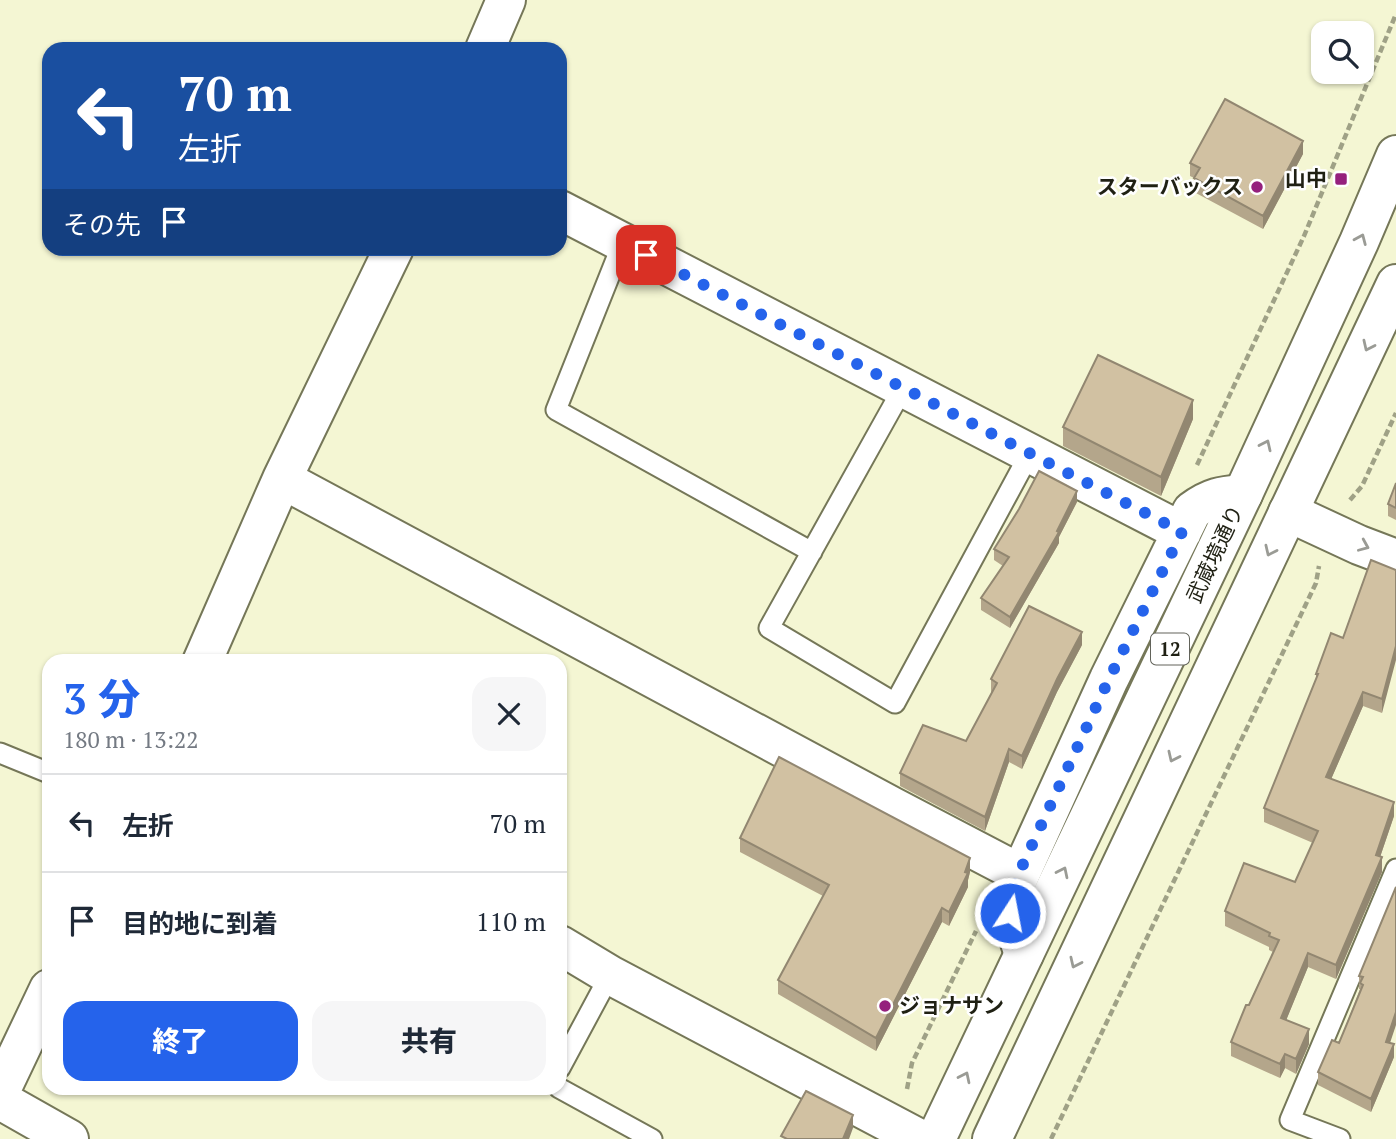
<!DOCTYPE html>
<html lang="ja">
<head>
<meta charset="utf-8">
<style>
  :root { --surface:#fff; --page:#f6f6f7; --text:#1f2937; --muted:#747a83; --line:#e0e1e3; --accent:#2563eb }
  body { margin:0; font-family:"PT Serif","Noto Sans JP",serif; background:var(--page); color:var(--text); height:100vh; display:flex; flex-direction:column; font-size:26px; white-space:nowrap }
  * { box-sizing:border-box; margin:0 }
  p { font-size:23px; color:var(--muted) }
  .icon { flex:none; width:38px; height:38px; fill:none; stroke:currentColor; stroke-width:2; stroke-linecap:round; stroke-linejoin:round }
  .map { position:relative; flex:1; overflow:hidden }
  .panel { position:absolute; left:42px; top:654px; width:525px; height:441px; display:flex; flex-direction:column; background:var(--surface); border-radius:21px; box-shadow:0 2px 5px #0004 }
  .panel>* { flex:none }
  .banner { position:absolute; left:42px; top:42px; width:525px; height:214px; border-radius:21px; box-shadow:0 2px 5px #0004; background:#1a4fa0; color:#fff; overflow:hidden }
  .buttons { position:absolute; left:1311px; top:21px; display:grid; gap:14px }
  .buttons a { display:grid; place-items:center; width:63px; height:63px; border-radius:14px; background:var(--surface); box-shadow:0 2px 5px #0004; font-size:35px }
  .pin { position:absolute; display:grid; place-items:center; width:60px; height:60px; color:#fff; margin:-30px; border-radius:14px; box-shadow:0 4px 10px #0006 }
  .me { position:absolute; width:77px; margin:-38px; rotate:11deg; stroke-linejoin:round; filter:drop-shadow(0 0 5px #0008) }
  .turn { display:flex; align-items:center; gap:24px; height:147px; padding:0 21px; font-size:32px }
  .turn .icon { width:91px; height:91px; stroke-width:2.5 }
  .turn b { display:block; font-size:49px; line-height:60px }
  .then { display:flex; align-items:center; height:66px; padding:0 21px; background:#0003; gap:14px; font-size:26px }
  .round { display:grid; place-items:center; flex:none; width:74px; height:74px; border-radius:21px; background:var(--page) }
  .summary { display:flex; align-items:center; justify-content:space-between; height:119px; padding:0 21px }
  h1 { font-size:42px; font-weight:800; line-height:52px; color:var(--accent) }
  .cta { display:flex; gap:14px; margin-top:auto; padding:14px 21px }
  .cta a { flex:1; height:80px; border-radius:21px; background:var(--accent); color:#fff; font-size:28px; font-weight:800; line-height:80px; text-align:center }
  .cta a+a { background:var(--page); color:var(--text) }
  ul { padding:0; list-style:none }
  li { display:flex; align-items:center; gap:21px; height:98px; padding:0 21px; border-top:2px solid var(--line) }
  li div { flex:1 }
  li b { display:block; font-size:26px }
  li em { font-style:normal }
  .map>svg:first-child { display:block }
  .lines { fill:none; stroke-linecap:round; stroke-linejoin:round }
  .service-casing { stroke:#757758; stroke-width:23 }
  .minor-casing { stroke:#757758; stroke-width:42 }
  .primary-casing { stroke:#757758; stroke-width:42 }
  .path { stroke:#9fa186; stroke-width:4.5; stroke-dasharray:7 3.5; stroke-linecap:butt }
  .service { stroke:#fff; stroke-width:19 }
  .minor { stroke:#fff; stroke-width:38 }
  .primary { stroke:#fff; stroke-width:38 }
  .wall { fill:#b4a68b }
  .shaded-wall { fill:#928771 }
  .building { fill:#d1c1a2; stroke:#928771; stroke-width:2 }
  .oneway { stroke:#9a9b95 }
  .route { stroke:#2563eb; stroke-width:12; stroke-dasharray:0 21.6 }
  .poi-dot { fill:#95207d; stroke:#fff; stroke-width:2.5 }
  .labels { text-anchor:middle; stroke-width:5; stroke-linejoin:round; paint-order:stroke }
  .shield { fill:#fff; stroke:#62635a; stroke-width:2 }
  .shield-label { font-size:19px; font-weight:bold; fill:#1f2013 }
  .poi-label { font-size:21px; font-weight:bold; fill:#1f2013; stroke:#fff; text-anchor:end }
  .street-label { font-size:21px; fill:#1f2013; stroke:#fff }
</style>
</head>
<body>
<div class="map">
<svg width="1396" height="1139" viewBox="0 0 1396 1139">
  <rect width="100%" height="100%" fill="#f4f6d3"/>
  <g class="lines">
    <defs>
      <path id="service" d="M623 242 556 410 812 552
        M903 388 769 628 895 703 1030 453
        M0 753 49 773
        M560 1068 610 975
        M559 1088 652 1139
        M1340 1139 1290 1120 1396 869"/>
      <path id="minor" d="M485 49 506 0
        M560 210 1182 532
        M282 479 893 807 1019 873
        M1288 512 1359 545 1396 559
        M202 662 282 479 394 248
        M560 945 610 975 920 1139
        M1024 954 1010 913 1009 899 1109 679 1192 511C1211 497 1221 496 1243 494
        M0 1092 49 989
        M0 1100 69 1139"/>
      <path id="primary" d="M936 1139 1243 494 1359 242 1396 155
        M992 1139 1396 284"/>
    </defs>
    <!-- service casing -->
    <use href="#service" class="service-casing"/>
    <!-- minor casing -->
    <use href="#minor" class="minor-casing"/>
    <!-- primary casing -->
    <use href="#primary" class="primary-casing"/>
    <!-- path -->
    <path class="path" d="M1197 465 1304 236 1396 14
      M1350 500 1362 486 1396 413
      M907 1089 912 1063 976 931
      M1051 1139 1316 583 1319 566"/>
    <!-- service -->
    <use href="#service" class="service"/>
    <!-- minor -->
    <use href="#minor" class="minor"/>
    <!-- primary -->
    <use href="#primary" class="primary"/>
  </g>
  <!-- wall -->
  <path class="wall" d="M1303 154 1263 229 1194 192V178L1190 176V163Z
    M1193 419 1161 496 1063 446V427Z
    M1396 483V520L1388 516V504Z
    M1077 502 1059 537V543L1010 628 981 610V598L1003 566 994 560V549Z
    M1396 570 1382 713 1363 706 1331 779 1394 816 1380 857 1382 872 1336 979 1308 967 1286 1020 1309 1044 1296 1074 1285 1068 1280 1078 1231 1056V1042L1273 952 1269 950V947L1225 926V911L1295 882 1313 843 1264 822V808L1316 680V674Z
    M1082 645 1057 692 1022 769 1009 762 985 831 900 786V773L966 741 992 693 991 692V679Z
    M740 838 970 872 968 880V887L949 926 942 922 876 1051 778 994V980L823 896 740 852Z
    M1396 887 1390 1043 1394 1057 1371 1112 1318 1085V1072L1339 1043 1360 989H1359V976Z"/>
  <!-- shaded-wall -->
  <path class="shaded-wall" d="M1303 141V154L1263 229V216Z
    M1193 400V419L1161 496V477Z
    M1077 491V502L1059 537V543L1010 628V617Z
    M1082 632V645L1057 692 1022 769V756L1057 679Z
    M1396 646V660L1382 713V699Z
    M1363 692V706L1326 791V777Z
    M1009 749V762L985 831V817Z
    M1394 802V816L1376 869V855Z
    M1382 857V872L1336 979V965Z
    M970 858V872L968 880V887L949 926V912Z
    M942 908V922L876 1051V1038Z
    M1308 953V967L1281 1033V1018Z
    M1396 1012V1025L1386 1055V1042Z
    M1309 1029V1044L1296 1074V1059Z
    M1394 1044V1057L1371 1112V1099Z
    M1285 1054V1068L1280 1078V1064Z
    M853 1115V1128L849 1139H843Z"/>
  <!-- building -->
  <path class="building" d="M1225 99 1303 141 1263 216 1194 178 1200 168 1190 163Z
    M1098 355 1193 400 1161 477 1063 427Z
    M1039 471 1077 491 1057 531 1059 532 1010 617 981 598 1009 557 994 549 1019 509Z
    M1396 483V508L1388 504Z
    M1371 560 1396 570V646L1382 699 1363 692 1326 777 1394 802 1376 855 1382 857 1336 965 1308 953 1281 1018 1309 1029 1296 1059 1285 1054 1280 1064 1231 1042 1246 1005H1249L1279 940 1269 936 1270 933 1225 911 1244 863 1295 882 1318 831 1264 808 1318 674H1316L1331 633 1343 638Z
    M1029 606 1082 632 1057 679 1022 756 1009 749 985 817 900 773 923 725 966 741 997 683 991 679Z
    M779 757 970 858 965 872 968 873 949 912 942 908 876 1038 778 980 829 885 740 838Z
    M1396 887V1012L1386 1042 1394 1044 1371 1099 1318 1072 1332 1040 1339 1043 1363 985 1360 983 1363 977 1359 976Z
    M806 1091 853 1115 843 1139H787L781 1136Z"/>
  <!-- one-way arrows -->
  <defs><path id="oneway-chevron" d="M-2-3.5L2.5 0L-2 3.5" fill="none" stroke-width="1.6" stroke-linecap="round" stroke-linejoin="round" transform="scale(1.75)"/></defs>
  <g class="oneway">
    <use href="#oneway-chevron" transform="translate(1361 239) rotate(-67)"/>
    <use href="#oneway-chevron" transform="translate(1368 346) rotate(115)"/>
    <use href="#oneway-chevron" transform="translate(1266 445) rotate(-65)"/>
    <use href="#oneway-chevron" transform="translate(1364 546) rotate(23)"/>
    <use href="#oneway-chevron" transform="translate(1270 551) rotate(115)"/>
    <use href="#oneway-chevron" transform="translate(1173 757) rotate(115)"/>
    <use href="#oneway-chevron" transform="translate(1063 872) rotate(-64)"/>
    <use href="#oneway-chevron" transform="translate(1075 963) rotate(115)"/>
    <use href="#oneway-chevron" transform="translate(965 1077) rotate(-64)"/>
  </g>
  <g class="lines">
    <!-- route -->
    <path class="route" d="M646 255 1182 532 1109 679 1019 873 1009 899 1010 913"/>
  </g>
  <!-- markers -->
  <g class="poi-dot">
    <rect x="1334" y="172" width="14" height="14" rx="3.5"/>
    <circle cx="1257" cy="187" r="7"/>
    <circle cx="885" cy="1006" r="7"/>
  </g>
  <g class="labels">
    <!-- shield labels -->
    <rect class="shield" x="1151" y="633.5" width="38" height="31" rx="5"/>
    <g class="shield-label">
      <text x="1170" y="656">12</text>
    </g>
    <!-- poi labels -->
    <g class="poi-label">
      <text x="1327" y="186">山中</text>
      <text x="1243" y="194">スターバックス</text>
      <text x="899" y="1013" text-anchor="start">ジョナサン</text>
    </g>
    <!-- street labels -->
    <g class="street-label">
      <text transform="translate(1215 554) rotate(-65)" y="7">武蔵境通り</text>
    </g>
  </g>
</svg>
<div class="buttons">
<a><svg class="icon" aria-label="search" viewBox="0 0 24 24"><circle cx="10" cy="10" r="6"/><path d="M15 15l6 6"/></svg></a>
</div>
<div class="pin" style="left:646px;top:255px;background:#d93025"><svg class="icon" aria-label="arrive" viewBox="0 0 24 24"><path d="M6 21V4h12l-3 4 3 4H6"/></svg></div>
<svg class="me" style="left:1010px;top:913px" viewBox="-20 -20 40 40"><circle r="17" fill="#2563eb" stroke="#fff" stroke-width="3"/><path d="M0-11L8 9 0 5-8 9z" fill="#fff"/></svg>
<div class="banner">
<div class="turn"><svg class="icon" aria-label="left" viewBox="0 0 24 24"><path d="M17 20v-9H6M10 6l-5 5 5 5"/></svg><div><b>70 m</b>左折</div></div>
<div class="then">その先<svg class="icon" aria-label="arrive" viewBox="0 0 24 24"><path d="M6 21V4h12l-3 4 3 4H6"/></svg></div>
</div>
<section class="panel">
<div class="summary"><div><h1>3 分</h1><p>180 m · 13:22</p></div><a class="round"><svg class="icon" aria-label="close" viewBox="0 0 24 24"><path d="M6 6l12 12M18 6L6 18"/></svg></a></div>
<ul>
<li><svg class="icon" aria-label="left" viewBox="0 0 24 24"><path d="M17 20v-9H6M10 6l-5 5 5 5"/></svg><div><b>左折</b></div><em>70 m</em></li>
<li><svg class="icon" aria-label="arrive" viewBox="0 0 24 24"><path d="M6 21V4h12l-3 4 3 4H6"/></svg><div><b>目的地に到着</b></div><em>110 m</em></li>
</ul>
<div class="cta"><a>終了</a><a>共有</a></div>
</section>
</div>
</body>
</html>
